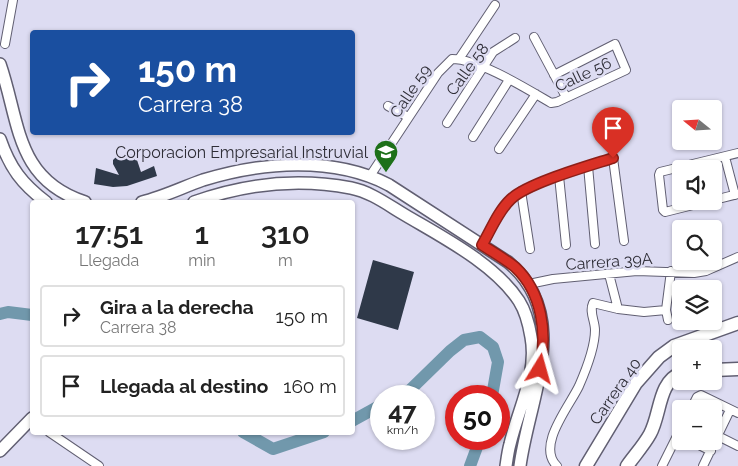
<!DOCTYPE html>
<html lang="es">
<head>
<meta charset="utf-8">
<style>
  :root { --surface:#fff; --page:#f6f6f6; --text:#222; --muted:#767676; --line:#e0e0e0 }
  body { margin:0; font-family:Raleway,sans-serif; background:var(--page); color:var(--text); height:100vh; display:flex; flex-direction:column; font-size:19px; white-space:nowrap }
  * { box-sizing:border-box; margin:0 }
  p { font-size:16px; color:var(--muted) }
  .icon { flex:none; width:28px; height:28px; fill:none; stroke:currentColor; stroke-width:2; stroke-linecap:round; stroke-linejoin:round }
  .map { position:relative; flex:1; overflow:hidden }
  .drawer { position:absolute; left:30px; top:200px; width:325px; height:235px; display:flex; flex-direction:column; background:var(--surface); border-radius:5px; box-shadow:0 1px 4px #0004 }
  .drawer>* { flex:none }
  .banner { position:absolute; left:30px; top:30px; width:325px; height:105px; border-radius:5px; box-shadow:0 1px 4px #0004; background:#1a4fa0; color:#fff; overflow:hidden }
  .needle { width:32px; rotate:288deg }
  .buttons { position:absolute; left:672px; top:100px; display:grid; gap:10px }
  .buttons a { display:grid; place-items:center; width:50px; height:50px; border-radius:5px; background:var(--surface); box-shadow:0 1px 4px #0004; font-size:25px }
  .speed { position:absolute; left:370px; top:385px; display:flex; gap:10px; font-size:25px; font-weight:700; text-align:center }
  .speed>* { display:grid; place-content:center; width:65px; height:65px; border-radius:50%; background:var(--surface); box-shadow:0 1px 4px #0004; line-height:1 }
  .speed small { font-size:12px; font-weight:400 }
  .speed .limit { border:8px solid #d22; background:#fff; color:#111 }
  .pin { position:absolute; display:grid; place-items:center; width:42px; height:42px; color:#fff; margin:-51px -21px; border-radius:50% 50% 50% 0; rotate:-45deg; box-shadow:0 0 5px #0007 }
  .pin .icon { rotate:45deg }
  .me { position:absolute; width:55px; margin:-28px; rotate:8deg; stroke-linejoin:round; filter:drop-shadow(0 0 4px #0008) }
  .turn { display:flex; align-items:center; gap:18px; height:105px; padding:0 25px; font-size:22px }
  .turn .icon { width:65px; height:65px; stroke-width:2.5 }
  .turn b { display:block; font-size:35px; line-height:42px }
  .eta { display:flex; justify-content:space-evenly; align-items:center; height:85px; text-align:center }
  .eta b { font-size:30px; font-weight:600; line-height:35px }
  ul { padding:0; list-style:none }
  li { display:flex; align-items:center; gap:15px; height:62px; margin:0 10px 8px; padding:0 15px; border:2px solid var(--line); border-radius:5px }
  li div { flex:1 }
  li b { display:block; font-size:19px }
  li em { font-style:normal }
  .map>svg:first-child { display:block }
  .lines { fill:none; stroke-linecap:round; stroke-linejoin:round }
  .river { stroke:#7198ac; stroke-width:12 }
  .building { fill:#2f3949 }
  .street-casing { stroke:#615f72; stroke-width:10 }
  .secondary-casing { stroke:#615f72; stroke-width:14 }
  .primary-casing { stroke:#615f72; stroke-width:15 }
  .street { stroke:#fff; stroke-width:8 }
  .secondary { stroke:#fff; stroke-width:11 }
  .primary { stroke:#fff; stroke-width:12 }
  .route-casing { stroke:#8d1f18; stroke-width:12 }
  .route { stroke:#d93025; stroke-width:9 }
  .labels { text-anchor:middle; stroke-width:5; stroke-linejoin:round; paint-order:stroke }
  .street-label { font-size:16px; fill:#2f2e37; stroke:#dddcf2 }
  .poi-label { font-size:16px; fill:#2f2e37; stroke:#dddcf2; text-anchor:end }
</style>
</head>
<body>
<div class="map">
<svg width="738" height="466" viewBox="0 0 738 466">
  <rect width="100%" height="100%" fill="#dddcf2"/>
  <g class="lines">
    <!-- river -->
    <path class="river" d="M0 314 8 312 32 315
      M397 396 410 390 450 351 464 340 480 337 493 347 498 362 492 396
      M352 421 381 405
      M243 432 273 449 324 432
      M470 466 480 439"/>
  </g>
  <!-- building -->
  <path class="building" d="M135 154 141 172 154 166 157 176 127 186 113 187 94 184 96 168 119 175 113 164V160L116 157Z
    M373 260 414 272 398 330 357 318Z"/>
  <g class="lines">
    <defs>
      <path id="street" d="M534 37 566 97
        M5 44 13 0
        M459 59 495 5
        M388 106 408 117
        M447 123 493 52 515 38
        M473 137 509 80
        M499 149 536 94
        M725 157 735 195
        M588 166 595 244
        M370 176 438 73 452 59C479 59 527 89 551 103L557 102 626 70 615 44 554 75
        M559 176 566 245
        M521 191 530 249
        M714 200 738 194
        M709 201 665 212 663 210 659 175 660 172 738 153
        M483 245C490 232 496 217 505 205 521 185 587 166 613 158L624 241
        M609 274 618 309
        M529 284 553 279 637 271 694 273 706 271 738 257
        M668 320 666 310 671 271
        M691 409 697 397 701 395 738 413
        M49 432 99 466
        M718 436 738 446
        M691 441 711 451
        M557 466C536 446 569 407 579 386 586 370 595 348 595 330 595 321 589 312 593 303L618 309 644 312 666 310
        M662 466 681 428
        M703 466 730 410"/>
      <path id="secondary" d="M0 64C20 122 15 179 85 202
        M0 139C10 168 22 184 46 202
        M142 202C163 197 183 187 203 180 262 162 333 156 389 185L508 262C573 316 529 398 520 466
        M194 202C244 184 298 178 351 188 371 192 388 205 405 215 442 237 495 264 519 301 526 312 529 325 531 337 538 374 518 409 510 444 508 451 507 459 506 466
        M0 451 32 418"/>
      <path id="primary" d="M714 370 738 369
        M586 466 636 383 659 357 674 346 738 323
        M627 466C634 456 644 445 650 434 661 414 658 382 681 373"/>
    </defs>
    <!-- street casing -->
    <use href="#street" class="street-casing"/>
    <!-- secondary casing -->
    <use href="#secondary" class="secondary-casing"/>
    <!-- primary casing -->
    <use href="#primary" class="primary-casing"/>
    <!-- street -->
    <use href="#street" class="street"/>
    <!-- secondary -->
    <use href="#secondary" class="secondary"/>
    <!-- primary -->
    <use href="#primary" class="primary"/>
  </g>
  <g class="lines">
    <defs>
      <path id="route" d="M540 369C547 334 543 293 515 267 505 259 493 252 482 245 491 230 498 211 511 199 528 183 588 166 613 158"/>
    </defs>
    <!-- route casing -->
    <use href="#route" class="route-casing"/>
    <!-- route -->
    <use href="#route" class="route"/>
  </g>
  <!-- icons -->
  <defs>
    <symbol id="school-pin" viewBox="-11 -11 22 30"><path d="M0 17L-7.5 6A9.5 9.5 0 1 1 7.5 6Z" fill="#1d7019" stroke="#dddcf2"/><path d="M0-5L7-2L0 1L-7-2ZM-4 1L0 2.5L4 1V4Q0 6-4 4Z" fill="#fff"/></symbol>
  </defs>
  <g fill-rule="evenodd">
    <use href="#school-pin" x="372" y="138" width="28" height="38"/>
  </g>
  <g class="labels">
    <!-- street labels -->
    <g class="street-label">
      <text transform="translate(467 69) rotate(-54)" y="6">Calle 58</text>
      <text transform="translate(583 74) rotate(-25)" y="6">Calle 56</text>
      <text transform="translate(410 91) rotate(-56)" y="6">Calle 59</text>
      <text transform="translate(609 261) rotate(-4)" y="6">Carrera 39A</text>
      <text transform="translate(615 391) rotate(-55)" y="6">Carrera 40</text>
    </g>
    <!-- poi labels -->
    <g class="poi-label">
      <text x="368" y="158">Corporacion Empresarial Instruvial</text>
    </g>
  </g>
</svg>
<div class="buttons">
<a><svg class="needle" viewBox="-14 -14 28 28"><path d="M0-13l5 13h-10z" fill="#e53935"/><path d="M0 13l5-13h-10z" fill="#767676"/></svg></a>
<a><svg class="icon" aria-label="sound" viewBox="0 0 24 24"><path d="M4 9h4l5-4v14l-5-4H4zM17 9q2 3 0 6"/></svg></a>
<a><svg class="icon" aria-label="search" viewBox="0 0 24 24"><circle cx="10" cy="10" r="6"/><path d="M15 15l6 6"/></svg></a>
<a><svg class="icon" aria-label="layers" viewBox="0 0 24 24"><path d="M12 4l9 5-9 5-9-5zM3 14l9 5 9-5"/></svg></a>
<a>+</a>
<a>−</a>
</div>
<div class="speed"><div>47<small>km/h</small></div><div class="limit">50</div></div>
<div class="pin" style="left:613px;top:158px;background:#d93025"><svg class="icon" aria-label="arrive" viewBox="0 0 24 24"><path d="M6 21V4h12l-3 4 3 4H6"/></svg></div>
<svg class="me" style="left:540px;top:369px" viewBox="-20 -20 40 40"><path d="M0-17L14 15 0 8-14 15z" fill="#d93025" stroke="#fff" stroke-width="4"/></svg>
<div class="banner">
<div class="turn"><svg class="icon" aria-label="right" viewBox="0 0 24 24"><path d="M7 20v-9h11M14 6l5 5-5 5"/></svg><div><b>150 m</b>Carrera 38</div></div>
</div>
<section class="drawer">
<div class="eta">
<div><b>17:51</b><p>Llegada</p></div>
<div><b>1</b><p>min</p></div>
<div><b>310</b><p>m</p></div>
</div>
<ul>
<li><svg class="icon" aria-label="right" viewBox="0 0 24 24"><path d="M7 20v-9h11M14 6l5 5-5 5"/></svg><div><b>Gira a la derecha</b><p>Carrera 38</p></div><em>150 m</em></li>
<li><svg class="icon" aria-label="arrive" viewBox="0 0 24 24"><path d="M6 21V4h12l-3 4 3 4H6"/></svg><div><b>Llegada al destino</b></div><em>160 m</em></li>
</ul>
</section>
</div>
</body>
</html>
